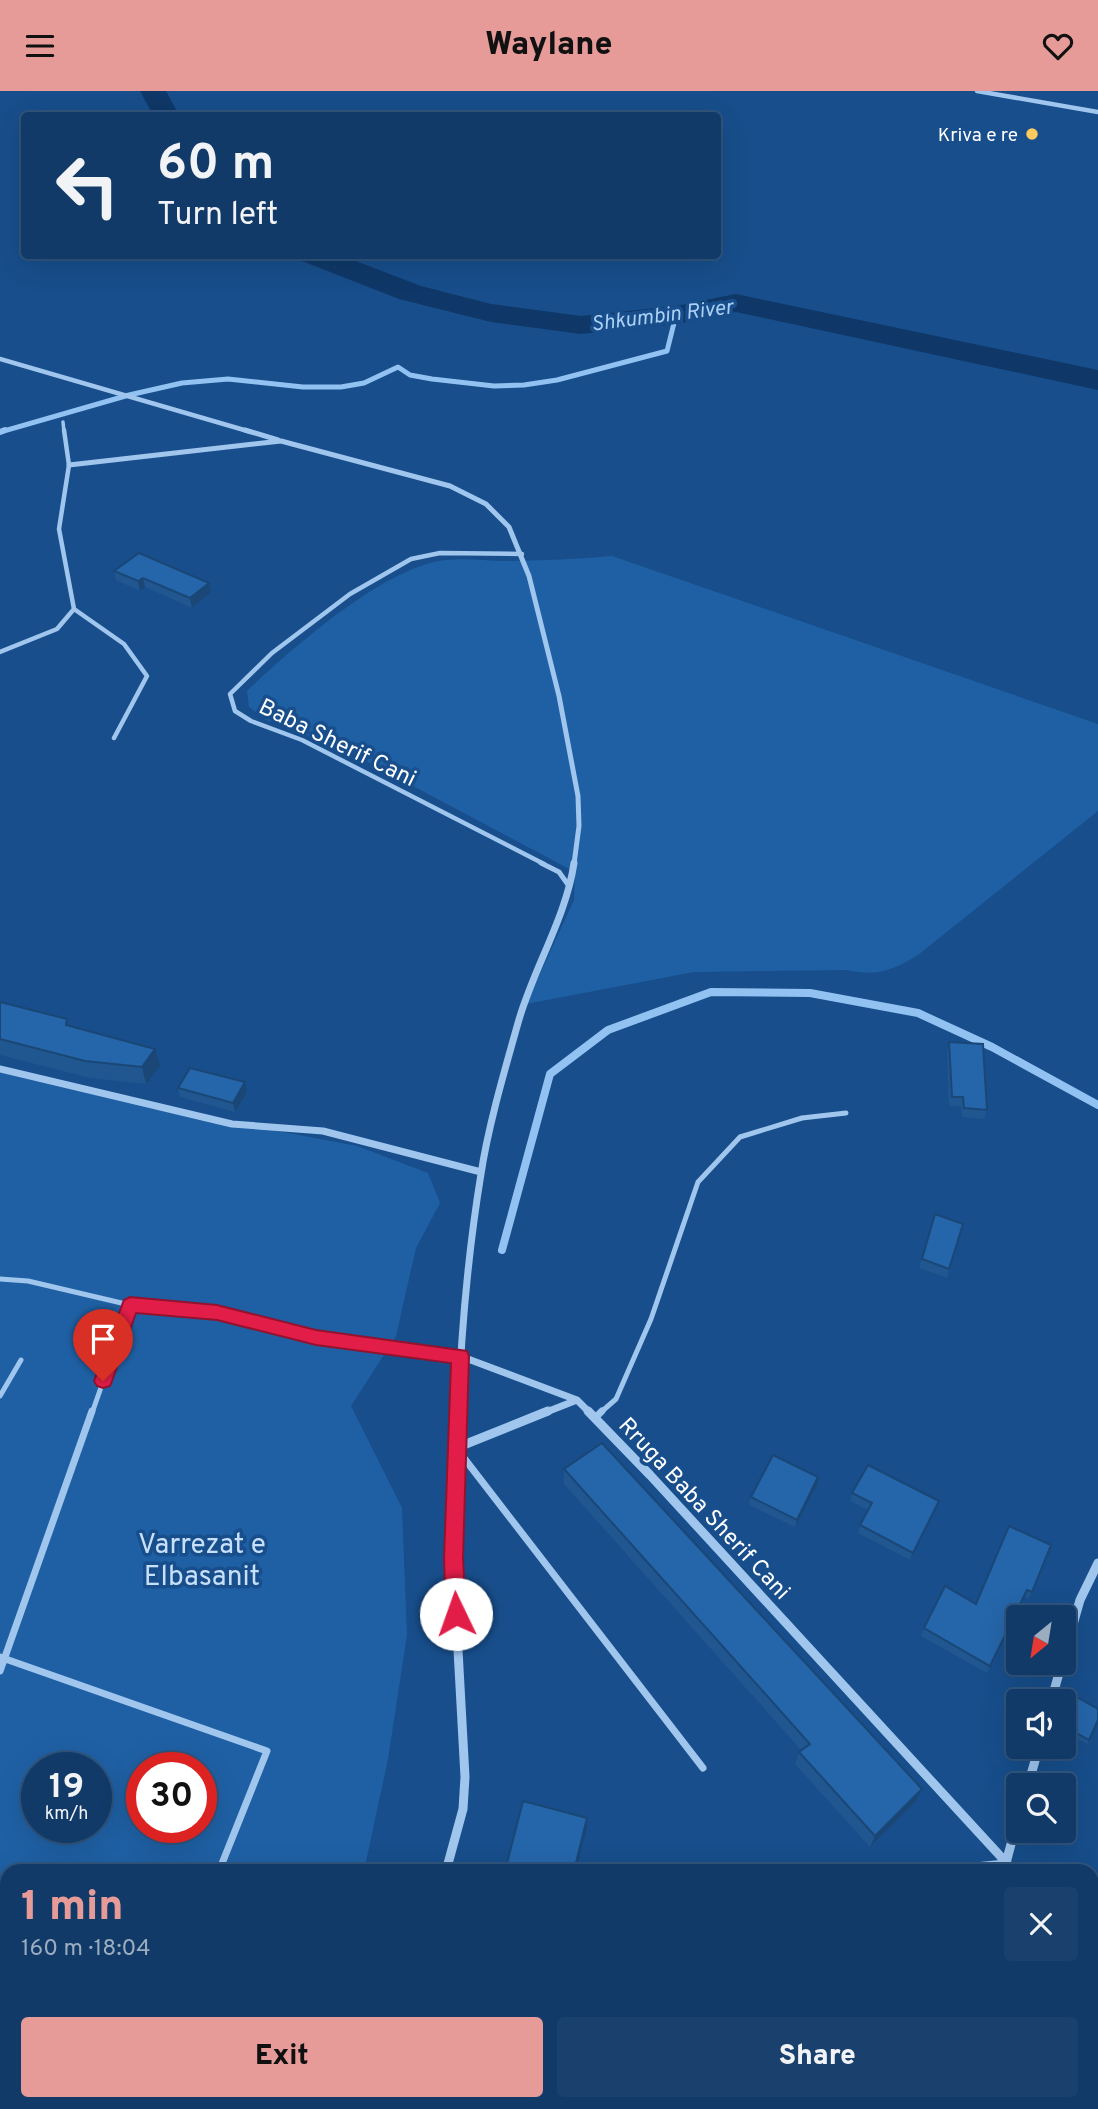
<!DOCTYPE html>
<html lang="en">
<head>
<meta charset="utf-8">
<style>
  :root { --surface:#113a68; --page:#1a416e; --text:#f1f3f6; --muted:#9cadc0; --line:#30547c; --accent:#e69b98 }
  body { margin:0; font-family:Overpass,sans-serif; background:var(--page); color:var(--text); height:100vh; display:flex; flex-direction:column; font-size:26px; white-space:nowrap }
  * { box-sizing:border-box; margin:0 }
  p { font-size:23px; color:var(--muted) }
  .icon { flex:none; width:38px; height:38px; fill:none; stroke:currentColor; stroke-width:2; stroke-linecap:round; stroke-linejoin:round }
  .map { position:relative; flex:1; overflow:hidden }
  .details { position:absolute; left:0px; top:1773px; width:1099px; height:247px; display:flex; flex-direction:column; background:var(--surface); border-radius:21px 21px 0 0; box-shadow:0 7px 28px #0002,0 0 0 2px var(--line) }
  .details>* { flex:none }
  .top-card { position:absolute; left:21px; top:21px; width:700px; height:147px; border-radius:7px; box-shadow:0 7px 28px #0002,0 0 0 2px var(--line); background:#113a68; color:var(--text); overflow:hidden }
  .needle { width:46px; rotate:210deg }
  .tools { position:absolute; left:1006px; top:1514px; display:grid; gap:14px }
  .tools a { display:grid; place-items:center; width:70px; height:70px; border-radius:7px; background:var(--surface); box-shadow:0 7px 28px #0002,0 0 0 2px var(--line); font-size:35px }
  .speed { position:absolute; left:21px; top:1661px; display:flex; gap:14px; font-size:35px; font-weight:700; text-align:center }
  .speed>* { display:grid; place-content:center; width:91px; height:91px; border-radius:50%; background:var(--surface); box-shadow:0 7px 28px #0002,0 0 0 2px var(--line); line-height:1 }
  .speed small { font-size:18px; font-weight:400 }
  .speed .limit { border:10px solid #d22; background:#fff; color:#111 }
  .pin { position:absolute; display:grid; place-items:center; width:60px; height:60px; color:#fff; margin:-72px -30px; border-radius:50% 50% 50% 0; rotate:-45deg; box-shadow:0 0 7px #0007 }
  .pin .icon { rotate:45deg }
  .me { position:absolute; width:77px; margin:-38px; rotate:357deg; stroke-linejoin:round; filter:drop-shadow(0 0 5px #0008) }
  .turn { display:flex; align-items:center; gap:24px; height:147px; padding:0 21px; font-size:32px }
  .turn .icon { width:91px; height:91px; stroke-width:2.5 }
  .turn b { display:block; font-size:49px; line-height:60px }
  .round { display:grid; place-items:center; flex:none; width:74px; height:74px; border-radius:7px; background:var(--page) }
  .headline { display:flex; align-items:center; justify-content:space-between; height:119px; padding:0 21px }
  h1 { font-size:42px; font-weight:800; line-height:52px; color:var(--accent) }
  .cta { display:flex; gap:14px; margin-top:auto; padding:14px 21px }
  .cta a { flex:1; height:80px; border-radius:7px; background:var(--accent); color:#111; font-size:28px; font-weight:800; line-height:80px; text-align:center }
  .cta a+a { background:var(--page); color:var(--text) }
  header { display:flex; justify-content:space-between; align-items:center; height:91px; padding:0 21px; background:var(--accent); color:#111; font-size:32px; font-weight:800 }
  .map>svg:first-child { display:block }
  .green { fill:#1f60a4; fill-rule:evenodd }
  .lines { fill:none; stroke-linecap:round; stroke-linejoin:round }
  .stream-far2 { stroke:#92c2f1; stroke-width:5 }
  .stream-far1 { stroke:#92c2f1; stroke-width:6 }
  .stream { stroke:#92c2f1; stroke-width:8 }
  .river { fill:#0f3868; fill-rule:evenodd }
  .service-far3 { stroke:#a0c6ee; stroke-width:3.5 }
  .service-far2 { stroke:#a0c6ee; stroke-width:4.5 }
  .service-far1 { stroke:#a0c6ee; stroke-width:5 }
  .service { stroke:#a0c6ee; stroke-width:7 }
  .minor-far3 { stroke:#a0c6ee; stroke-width:4.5 }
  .minor-far2 { stroke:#a0c6ee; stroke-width:5 }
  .minor-far1 { stroke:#a0c6ee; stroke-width:7 }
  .minor { stroke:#a0c6ee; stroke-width:9 }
  .wall { fill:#205791 }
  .shaded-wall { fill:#1a4776 }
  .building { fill:#2565a9; stroke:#1a4776; stroke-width:2 }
  .route { fill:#e11d48; stroke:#92132f; stroke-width:2 }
  .poi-dot { fill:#ffca5e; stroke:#174e8b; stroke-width:2.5 }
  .labels { text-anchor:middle; stroke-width:7; stroke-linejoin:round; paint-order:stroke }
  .far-poi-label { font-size:19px; fill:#fff; stroke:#174e8b; text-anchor:end }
  .far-water-label { font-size:21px; font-style:italic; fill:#acd0f6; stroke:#174e8b }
  .street-label { font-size:23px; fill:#fff; stroke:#174e8b }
  .near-park-label { font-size:28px; fill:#c6e0fa; stroke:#174e8b }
</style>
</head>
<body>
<header><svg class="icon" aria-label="menu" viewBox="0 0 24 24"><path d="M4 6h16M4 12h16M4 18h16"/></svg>Waylane<svg class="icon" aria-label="heart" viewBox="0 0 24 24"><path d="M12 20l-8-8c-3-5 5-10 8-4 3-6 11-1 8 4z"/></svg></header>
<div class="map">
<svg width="1098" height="2018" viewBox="0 0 1098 2018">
  <rect width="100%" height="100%" fill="#174e8b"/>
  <!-- green -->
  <path class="green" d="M612 465 1098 633V720L918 864C893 879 877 886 847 879L694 881 526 913 574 809 575 781 349 661 266 629 249 616 247 600C291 558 385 475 446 469 465 467 486 470 505 470 541 470 576 468 612 465Z
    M0 979 167 1019 357 1055 428 1082 440 1112 416 1157 396 1245 351 1315 402 1417 407 1544 388 1668 364 1780H7V2012L321 2013 320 2018H0ZM37 1676H96V1736H37ZM142 1676H201V1736H142Z"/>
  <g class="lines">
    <!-- stream-far2 -->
    <path class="stream-far2" d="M0 341 129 304 182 292 228 288 303 296H341L364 292 398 276 410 284 432 288 494 295 524 294 557 289 667 260 676 224"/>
    <!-- stream-far1 -->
    <path class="stream-far1" d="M0 341 5 339"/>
    <!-- stream -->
    <path class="stream" d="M502 1159 550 983 608 939 711 901 810 902 918 922 992 956 1098 1014"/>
    <!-- river -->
    <path class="river" d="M140 0H166L179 24H153Z
      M298 164H340L421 195 491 213 581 225 676 215 736 203 1098 279V299L736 221 676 233 581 243 491 231 399 208 302 170Z"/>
    <!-- service-far3 -->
    <path class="service-far3" d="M63 331 64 341"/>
    <!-- service-far2 -->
    <path class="service-far2" d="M522 463 440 462 411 468 350 503 272 562 230 603 235 620 251 630 302 649 544 773
      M74 518 124 553 147 585 114 647
      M0 561 57 538 74 518 59 438 69 374 64 339"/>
    <!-- service-far1 -->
    <path class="service-far1" d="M541 772 559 781 569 795
      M0 1188 28 1190 130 1214 217 1222 316 1246 460 1265
      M0 1305 21 1269
      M92 1322 130 1214
      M600 1322 616 1308 651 1228 698 1091 740 1046 802 1027 846 1022"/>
    <!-- service -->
    <path class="service" d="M595 1327 602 1320
      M457 1358 703 1677
      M0 1566 267 1660 219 1780
      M0 1580 92 1320
      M925 1780 1005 1772
      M0 2005 7 2007
      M20 2012 35 2018
      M123 2018 125 2012"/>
    <!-- minor-far3 -->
    <path class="minor-far3" d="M977 0 1098 21
      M0 268 251 341"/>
    <!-- minor-far2 -->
    <path class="minor-far2" d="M245 339 278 349
      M69 374 281 350 450 395 486 413 509 436 529 485 559 605 578 705 579 735 574 773"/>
    <!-- minor-far1 -->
    <path class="minor-far1" d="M0 978 232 1033 323 1040 481 1081
      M460 1265 577 1309 590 1322
      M458 1322C461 1243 468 1162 481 1083 488 1036 505 978 518 932 533 878 566 827 574 772
      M544 1322 577 1309"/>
    <!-- minor -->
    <path class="minor" d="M588 1320 650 1384 1014 1780
      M456 1357 548 1320
      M1064 1565 1080 1509 1098 1472
      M1051 1610 1062 1572
      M1028 1694 1039 1656
      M1006 1772 1018 1727
      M446 1780 463 1718 465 1686 453 1468 458 1320
      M1092 1854 1098 1860
      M378 2018 380 2012"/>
  </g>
  <!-- wall -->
  <path class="wall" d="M114 480 211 501 192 517 145 496 140 500 116 489Z
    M0 911 69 935 160 975 146 993 90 987 0 964Z
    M949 951 987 1019 984 1028 962 1026 961 1015H949L947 960Z
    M178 997 247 1001 235 1021 180 1006Z
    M935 1123 963 1133 947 1187 919 1177Z
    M564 1378 916 1710 870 1756 795 1673 799 1661 801 1659 564 1393Z
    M818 1386 817 1394 795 1436 749 1414 751 1406Z
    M852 1402 939 1410 936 1418 910 1469 858 1442 860 1434 868 1419 850 1410Z
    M1009 1435 1032 1501 1028 1508 1024 1506 987 1582 921 1545 924 1537 976 1513Z
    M1064 1618 1089 1649 1087 1653 1064 1640Z
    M918 2012H991V2018H917Z"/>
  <!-- shaded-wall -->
  <path class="shaded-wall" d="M143 487 145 496 140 500 138 490Z
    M209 492 211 501 192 517 190 507Z
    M155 958 160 975 146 993 142 976Z
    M245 991 247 1001 235 1021 233 1012Z
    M818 1386 817 1394 795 1436 797 1429Z
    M939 1410 936 1418 910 1469 913 1462Z
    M922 1698 916 1710 870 1756 875 1745Z
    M587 1727V1736L576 1780H574Z"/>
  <!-- building -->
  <path class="building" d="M139 462 209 492 190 507 143 487 138 490 114 480Z
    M0 911 67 928 66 934 155 958 142 976 85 970 0 948Z
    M949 951 983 953 987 1019 964 1017 963 1006H952Z
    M190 977 245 991 233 1012 178 997Z
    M935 1123 963 1133 949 1178 922 1168Z
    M602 1352 922 1698 875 1745 799 1661 810 1653 564 1378Z
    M773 1364 818 1386 797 1429 751 1406Z
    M868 1374 939 1410 913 1462 860 1434 872 1412 852 1402Z
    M1009 1435 1051 1454 1032 1501 1027 1499 990 1575 924 1537 945 1495 976 1513Z
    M1071 1603 1098 1618V1629L1089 1649 1064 1635V1619Z
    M523 1710 587 1727 574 1780H505Z
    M623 2012H696L695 2018H621Z
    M922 2012H991V2018H921Z"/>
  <!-- route -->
  <path class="route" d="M130 1206 217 1214 316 1239 467 1260 469 1265 463 1468 466 1523 463 1529 456 1532 449 1529 446 1523 444 1468 451 1272 316 1254 217 1229 136 1222 112 1290 110 1295 103 1297 97 1295 94 1290 122 1214 124 1209Z"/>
  <!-- markers -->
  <circle class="poi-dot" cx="1032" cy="43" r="7"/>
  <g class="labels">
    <!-- far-poi labels -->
    <g class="far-poi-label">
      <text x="1018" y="50">Kriva e re</text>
    </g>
    <!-- far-water labels -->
    <g class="far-water-label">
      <text transform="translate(662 224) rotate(-7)" y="7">Shkumbin River</text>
    </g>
    <!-- street labels -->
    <g class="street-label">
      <text transform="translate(338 651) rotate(26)" y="8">Baba Sherif Cani</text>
      <text transform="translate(705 1417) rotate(47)" y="8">Rruga Baba Sherif Cani</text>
    </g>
    <!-- near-park labels -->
    <g class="near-park-label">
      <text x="202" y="1462">Varrezat e<tspan x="202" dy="32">Elbasanit</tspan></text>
    </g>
  </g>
</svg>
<div class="tools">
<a><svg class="needle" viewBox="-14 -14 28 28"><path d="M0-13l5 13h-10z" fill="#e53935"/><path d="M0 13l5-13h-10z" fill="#9cadc0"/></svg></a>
<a><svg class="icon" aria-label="sound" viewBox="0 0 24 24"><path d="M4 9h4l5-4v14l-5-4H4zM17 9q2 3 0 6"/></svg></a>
<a><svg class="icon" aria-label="search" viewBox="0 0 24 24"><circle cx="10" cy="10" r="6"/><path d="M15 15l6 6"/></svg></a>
</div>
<div class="speed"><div>19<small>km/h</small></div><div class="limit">30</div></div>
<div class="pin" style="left:103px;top:1290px;background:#d93025"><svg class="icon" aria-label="arrive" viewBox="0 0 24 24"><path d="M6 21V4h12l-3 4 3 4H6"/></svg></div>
<svg class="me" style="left:456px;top:1523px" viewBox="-20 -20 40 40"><circle r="19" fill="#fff"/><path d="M0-13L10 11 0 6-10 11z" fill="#e11d48"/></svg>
<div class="top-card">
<div class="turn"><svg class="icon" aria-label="left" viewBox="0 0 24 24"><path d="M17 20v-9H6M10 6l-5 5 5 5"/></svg><div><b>60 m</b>Turn left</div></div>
</div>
<section class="details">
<div class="headline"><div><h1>1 min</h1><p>160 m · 18:04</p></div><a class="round"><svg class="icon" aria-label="close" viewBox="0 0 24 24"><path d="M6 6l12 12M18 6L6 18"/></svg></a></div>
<div class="cta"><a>Exit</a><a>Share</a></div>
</section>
</div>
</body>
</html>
